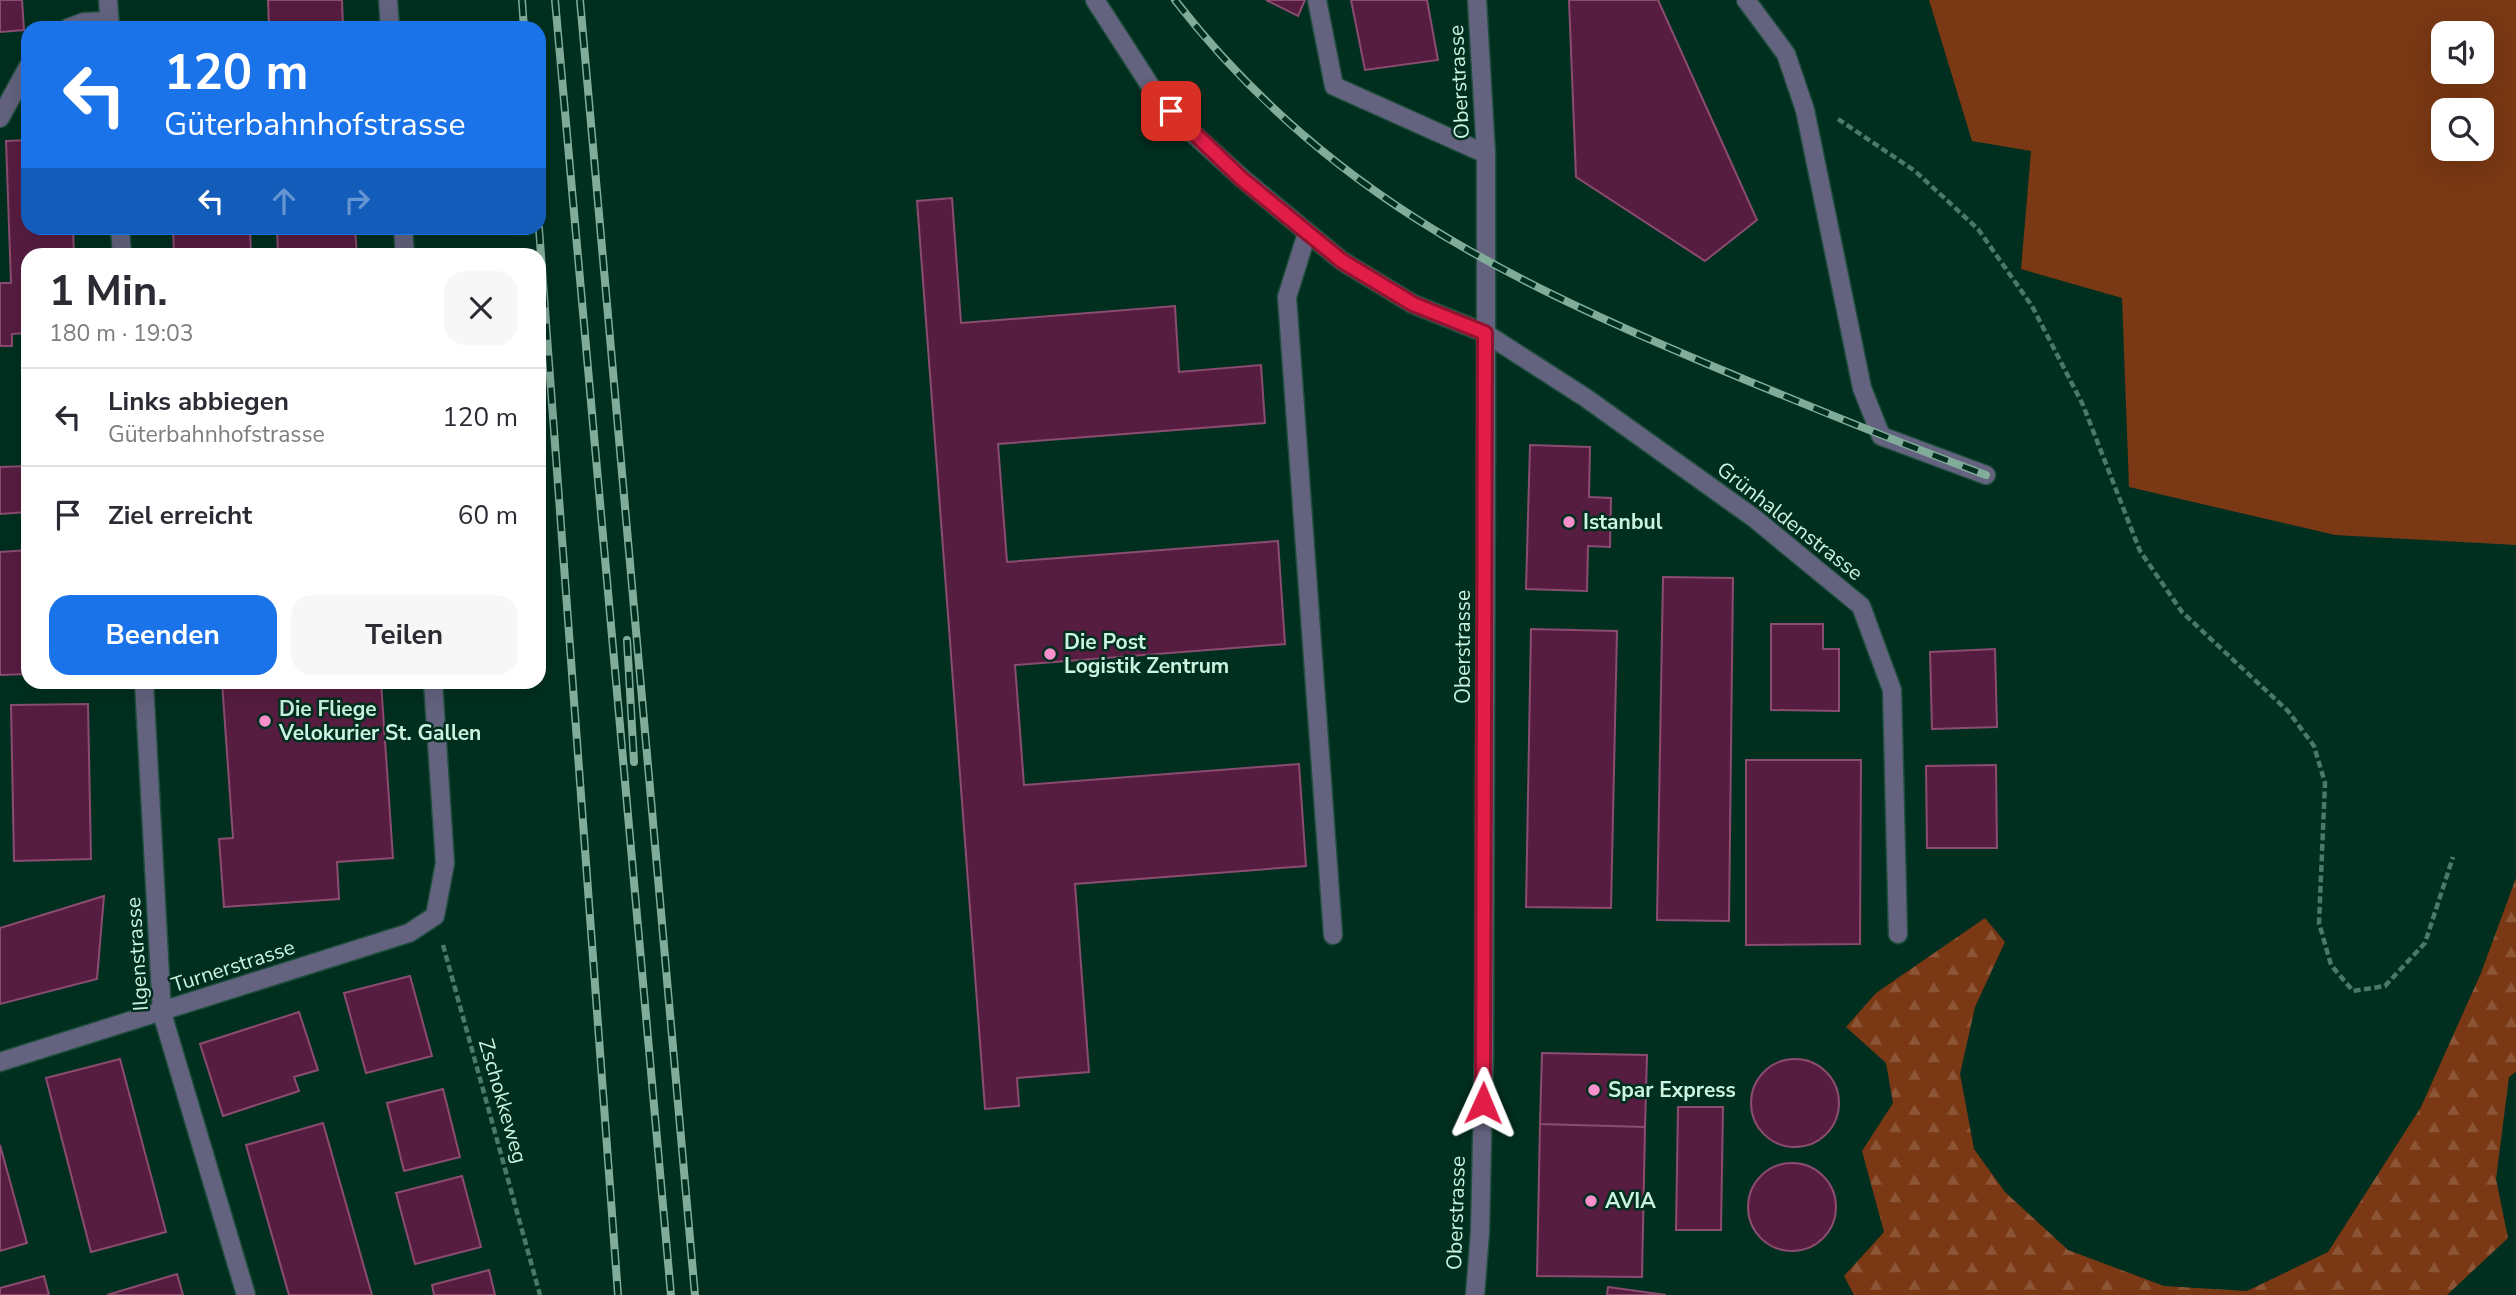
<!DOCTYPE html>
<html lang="de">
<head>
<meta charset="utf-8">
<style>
  :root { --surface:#fff; --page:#f7f7f7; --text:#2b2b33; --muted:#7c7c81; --line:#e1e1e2; --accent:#1a73e8 }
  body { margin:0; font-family:"Nunito Sans",sans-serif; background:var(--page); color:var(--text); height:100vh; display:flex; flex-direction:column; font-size:26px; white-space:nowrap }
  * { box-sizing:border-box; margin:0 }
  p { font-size:23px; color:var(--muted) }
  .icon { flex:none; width:38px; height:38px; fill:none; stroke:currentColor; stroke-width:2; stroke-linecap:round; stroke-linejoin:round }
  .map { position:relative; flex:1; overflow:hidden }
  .panel { position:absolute; left:21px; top:248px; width:525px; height:441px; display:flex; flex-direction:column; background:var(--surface); border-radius:21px; box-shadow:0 7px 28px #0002 }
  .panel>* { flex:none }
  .hud { position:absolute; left:21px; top:21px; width:525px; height:214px; border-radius:21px; box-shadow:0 7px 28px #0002; background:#1a73e8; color:#fff; overflow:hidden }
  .buttons { position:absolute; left:2431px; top:21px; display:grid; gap:14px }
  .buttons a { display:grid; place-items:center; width:63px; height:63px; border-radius:14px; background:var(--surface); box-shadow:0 7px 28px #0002; font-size:35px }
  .pin { position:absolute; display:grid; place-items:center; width:60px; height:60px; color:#fff; margin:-30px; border-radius:14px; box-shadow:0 4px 10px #0006 }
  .me { position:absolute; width:77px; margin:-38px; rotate:1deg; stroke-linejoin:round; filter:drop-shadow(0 0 5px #0008) }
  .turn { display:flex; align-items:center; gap:24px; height:147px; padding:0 28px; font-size:32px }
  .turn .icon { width:91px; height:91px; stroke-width:2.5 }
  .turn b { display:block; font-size:49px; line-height:60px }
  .lanes { display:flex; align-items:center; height:66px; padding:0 28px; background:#0003; justify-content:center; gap:35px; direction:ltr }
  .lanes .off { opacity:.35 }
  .round { display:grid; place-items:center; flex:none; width:74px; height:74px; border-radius:21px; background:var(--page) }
  .headline { display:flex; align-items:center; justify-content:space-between; height:119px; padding:0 28px }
  h1 { font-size:42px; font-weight:700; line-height:52px }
  .cta { display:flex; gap:14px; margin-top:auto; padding:14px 28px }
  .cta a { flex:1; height:80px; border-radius:21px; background:var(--accent); color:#fff; font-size:28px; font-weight:700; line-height:80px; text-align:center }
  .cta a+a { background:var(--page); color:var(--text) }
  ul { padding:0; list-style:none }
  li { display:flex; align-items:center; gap:21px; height:98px; padding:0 28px; border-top:2px solid var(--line) }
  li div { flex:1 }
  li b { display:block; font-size:26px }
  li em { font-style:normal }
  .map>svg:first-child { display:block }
  .forest { fill:url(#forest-firs) }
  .garden { fill:#7a3814; fill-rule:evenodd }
  .building { fill:#571d41; stroke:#8b4c70; stroke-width:2 }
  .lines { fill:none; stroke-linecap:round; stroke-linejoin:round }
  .service-casing { stroke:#204e3e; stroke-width:21 }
  .minor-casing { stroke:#204e3e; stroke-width:21 }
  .tertiary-casing { stroke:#204e3e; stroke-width:21 }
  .path { stroke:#4b7867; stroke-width:4.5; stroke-dasharray:7 3.5; stroke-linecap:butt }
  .service { stroke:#64637f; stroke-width:18 }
  .minor { stroke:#64637f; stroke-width:18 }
  .tertiary { stroke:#64637f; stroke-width:18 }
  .rail-casing { stroke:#82ac9a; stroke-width:8 }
  .rail { stroke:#002f1f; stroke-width:5; stroke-dasharray:16; stroke-linecap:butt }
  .route-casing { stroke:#92132f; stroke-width:18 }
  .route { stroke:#e11d48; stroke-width:12 }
  .poi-dot { fill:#f890cc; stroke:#002f1f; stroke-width:2.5 }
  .labels { text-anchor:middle; stroke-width:5; stroke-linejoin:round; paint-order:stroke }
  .street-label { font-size:21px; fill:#cbf3e0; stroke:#002f1f }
  .poi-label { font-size:21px; font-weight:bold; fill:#cbf3e0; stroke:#002f1f; text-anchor:start }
</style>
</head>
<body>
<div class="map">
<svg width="2516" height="1295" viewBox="0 0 2516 1295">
  <defs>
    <pattern id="forest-firs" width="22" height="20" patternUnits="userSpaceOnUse" patternTransform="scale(1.75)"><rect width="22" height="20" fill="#7a3814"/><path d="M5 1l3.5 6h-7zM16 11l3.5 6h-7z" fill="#8c5536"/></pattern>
  </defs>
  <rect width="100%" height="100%" fill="#002f1f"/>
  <!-- forest -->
  <path class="forest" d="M2516 878V1072L2509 1077 2496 1179 2508 1238 2447 1295H1854L1844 1276 1884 1232 1862 1151 1893 1103 1886 1063 1846 1027 1876 993 1985 918 2005 942 1975 1007 1960 1074 1974 1149 2005 1192 2068 1250 2164 1286 2247 1291 2328 1252 2421 1107 2481 973Z"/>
  <!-- garden -->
  <path class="garden" d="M1929 0H2516V545L2335 535 2129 487 2122 298 2021 269 2031 151 1972 141ZM2443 33H2482V72H2443ZM2443 110H2482V149H2443Z"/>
  <!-- building -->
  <path class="building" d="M0 0H22L24 30 0 32Z
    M268 0H342L343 28H269Z
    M1266 0H1305L1298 16Z
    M1351 0H1427L1438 60 1365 70Z
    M1569 0H1658L1757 220 1705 261 1576 177Z
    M28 140V228H73L74 256H28V333L12 334V346H0V283H11L6 141Z
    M952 198 961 323 1175 306 1179 372 1261 365 1265 423 998 444 1007 562 1278 541 1285 644 1015 665 1024 785 1299 764 1306 866 1075 884 1089 1072 1017 1078 1019 1106 985 1109 917 201Z
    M173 228H250L251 256H174Z
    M277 228H355L357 256H278Z
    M1530 445 1590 447 1589 497 1611 498 1610 547 1588 546 1587 591 1526 589Z
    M28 466V512L0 514V467Z
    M28 550V674L0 675V552Z
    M1663 577 1733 578 1729 921 1657 920Z
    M1771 624H1823V649H1839V711L1771 710Z
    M1531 629 1617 631 1611 908 1526 907Z
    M1995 649 1997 727 1932 729 1930 652Z
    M222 682H381L393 858 337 862 339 899 224 907 219 839 233 838Z
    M88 704 91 859 14 861 11 705Z
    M1746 760H1861L1860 944 1746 945Z
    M1996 765 1997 848H1927L1926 766Z
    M104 896 97 979 0 1004V928Z
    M410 976 432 1056 366 1073 344 993Z
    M299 1012 318 1070 294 1077 299 1091 223 1116 200 1044Z
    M1542 1053 1647 1055 1645 1127 1540 1124Z
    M120 1059 166 1232 91 1252 46 1078Z
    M1751 1103a44 44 0 1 1 88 0a44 44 0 1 1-88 0Z
    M443 1089 460 1157 404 1171 387 1103Z
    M1678 1107H1723L1721 1230H1676Z
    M323 1123 372 1295H289L246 1145Z
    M1540 1124 1645 1127 1642 1277 1537 1276Z
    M0 1145 27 1243 0 1251Z
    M1748 1207a44 44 0 1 1 88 0a44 44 0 1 1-88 0Z
    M462 1176 481 1247 415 1264 396 1193Z
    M489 1270 495 1295H434L432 1285Z
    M177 1274 183 1295H107Z
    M44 1276 49 1295H0V1288Z
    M1608 1287 1666 1295H1607Z"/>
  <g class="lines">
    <defs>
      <path id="service" d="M1317 0 1334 86 1486 154
        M1746 0 1786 54 1805 110 1862 388 1881 436 1986 475
        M1307 233 1287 297 1333 935"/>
      <path id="minor" d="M108 0 110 28
        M388 0 390 28
        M1095 0 1155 93 1188 129 1243 179 1342 261 1413 304 1485 333 1586 398 1754 518 1861 606 1892 690 1898 934
        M68 28 84 22 109 21
        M0 118 28 67
        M120 228 122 256
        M403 228 405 256
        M144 682 162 1013 246 1295
        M0 1062 409 933 435 916 445 863 433 682"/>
      <path id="tertiary" d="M1475 1295 1480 1232 1484 1051 1486 430V154L1477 0"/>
    </defs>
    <!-- service casing -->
    <use href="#service" class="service-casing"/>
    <!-- minor casing -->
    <use href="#minor" class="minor-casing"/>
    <!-- tertiary casing -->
    <use href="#tertiary" class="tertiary-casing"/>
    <!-- path -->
    <path class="path" d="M1838 119 1915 171 1978 229 2032 306 2083 405 2140 551 2182 612 2288 711 2314 746 2325 783 2319 923 2331 965 2353 991 2385 986 2425 943 2453 857
      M443 945 540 1295"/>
    <!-- service -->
    <use href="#service" class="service"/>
    <!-- minor -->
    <use href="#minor" class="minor"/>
    <!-- tertiary -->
    <use href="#tertiary" class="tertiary"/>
    <defs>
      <path id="rail" d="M522 0 524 28
        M555 0 671 1295
        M580 0 695 1295
        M1175 0C1318 185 1495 275 1705 363 1798 402 1892 440 1986 475
        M539 228 618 1295
        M627 640 634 762"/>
    </defs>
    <!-- rail casing -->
    <use href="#rail" class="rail-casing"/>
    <!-- rail -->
    <use href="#rail" class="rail"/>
  </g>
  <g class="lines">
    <defs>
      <path id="route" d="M1171 111 1242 179 1342 261 1413 304 1485 333 1483 1103"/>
    </defs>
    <!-- route casing -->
    <use href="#route" class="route-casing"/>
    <!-- route -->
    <use href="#route" class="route"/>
  </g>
  <!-- markers -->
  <g class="poi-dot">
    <circle cx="1569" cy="522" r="7"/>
    <circle cx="1050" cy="654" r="7"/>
    <circle cx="265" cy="721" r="7"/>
    <circle cx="1594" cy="1090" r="7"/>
    <circle cx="1591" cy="1201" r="7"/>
  </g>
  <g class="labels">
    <!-- street labels -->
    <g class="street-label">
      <text transform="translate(1459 82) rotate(-93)" y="7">Oberstrasse</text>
      <text transform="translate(1790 521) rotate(38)" y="7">Grünhaldenstrasse</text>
      <text transform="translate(1463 647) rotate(-90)" y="7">Oberstrasse</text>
      <text transform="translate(137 954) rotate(-94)" y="7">Ilgenstrasse</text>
      <text transform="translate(233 966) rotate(-18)" y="7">Turnerstrasse</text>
      <text transform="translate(503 1101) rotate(74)" y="7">Zschokkeweg</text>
      <text transform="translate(1456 1213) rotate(-88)" y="7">Oberstrasse</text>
    </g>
    <!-- poi labels -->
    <g class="poi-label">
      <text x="1583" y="529">Istanbul</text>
      <text x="1064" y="649">Die Post<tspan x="1064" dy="24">Logistik Zentrum</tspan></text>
      <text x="279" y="716">Die Fliege<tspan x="279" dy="24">Velokurier St. Gallen</tspan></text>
      <text x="1608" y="1097">Spar Express</text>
      <text x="1605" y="1208">AVIA</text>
    </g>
  </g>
</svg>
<div class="buttons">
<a><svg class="icon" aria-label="sound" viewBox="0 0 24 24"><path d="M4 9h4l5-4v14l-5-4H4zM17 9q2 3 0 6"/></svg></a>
<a><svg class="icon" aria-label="search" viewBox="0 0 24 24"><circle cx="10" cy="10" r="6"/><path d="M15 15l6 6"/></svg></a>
</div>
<div class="pin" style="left:1171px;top:111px;background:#d93025"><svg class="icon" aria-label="arrive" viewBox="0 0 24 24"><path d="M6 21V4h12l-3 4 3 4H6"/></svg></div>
<svg class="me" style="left:1483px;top:1103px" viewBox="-20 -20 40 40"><path d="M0-17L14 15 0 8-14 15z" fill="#e11d48" stroke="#fff" stroke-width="4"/></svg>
<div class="hud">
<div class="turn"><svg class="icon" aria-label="left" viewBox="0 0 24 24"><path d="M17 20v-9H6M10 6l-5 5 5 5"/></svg><div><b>120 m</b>Güterbahnhofstrasse</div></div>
<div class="lanes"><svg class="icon" aria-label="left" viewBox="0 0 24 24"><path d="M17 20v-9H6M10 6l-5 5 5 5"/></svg><svg class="icon off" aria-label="ahead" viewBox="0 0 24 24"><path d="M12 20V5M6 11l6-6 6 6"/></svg><svg class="icon off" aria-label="right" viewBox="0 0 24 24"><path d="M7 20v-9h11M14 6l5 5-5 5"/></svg></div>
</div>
<section class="panel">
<div class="headline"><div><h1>1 Min.</h1><p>180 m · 19:03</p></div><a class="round"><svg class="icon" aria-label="close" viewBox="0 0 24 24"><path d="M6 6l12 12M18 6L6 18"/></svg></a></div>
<ul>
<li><svg class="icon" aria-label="left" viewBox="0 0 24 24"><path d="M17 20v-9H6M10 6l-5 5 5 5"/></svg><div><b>Links abbiegen</b><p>Güterbahnhofstrasse</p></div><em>120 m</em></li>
<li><svg class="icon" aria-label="arrive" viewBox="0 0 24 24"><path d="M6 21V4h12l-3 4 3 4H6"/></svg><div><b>Ziel erreicht</b></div><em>60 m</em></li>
</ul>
<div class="cta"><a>Beenden</a><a>Teilen</a></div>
</section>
</div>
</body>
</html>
